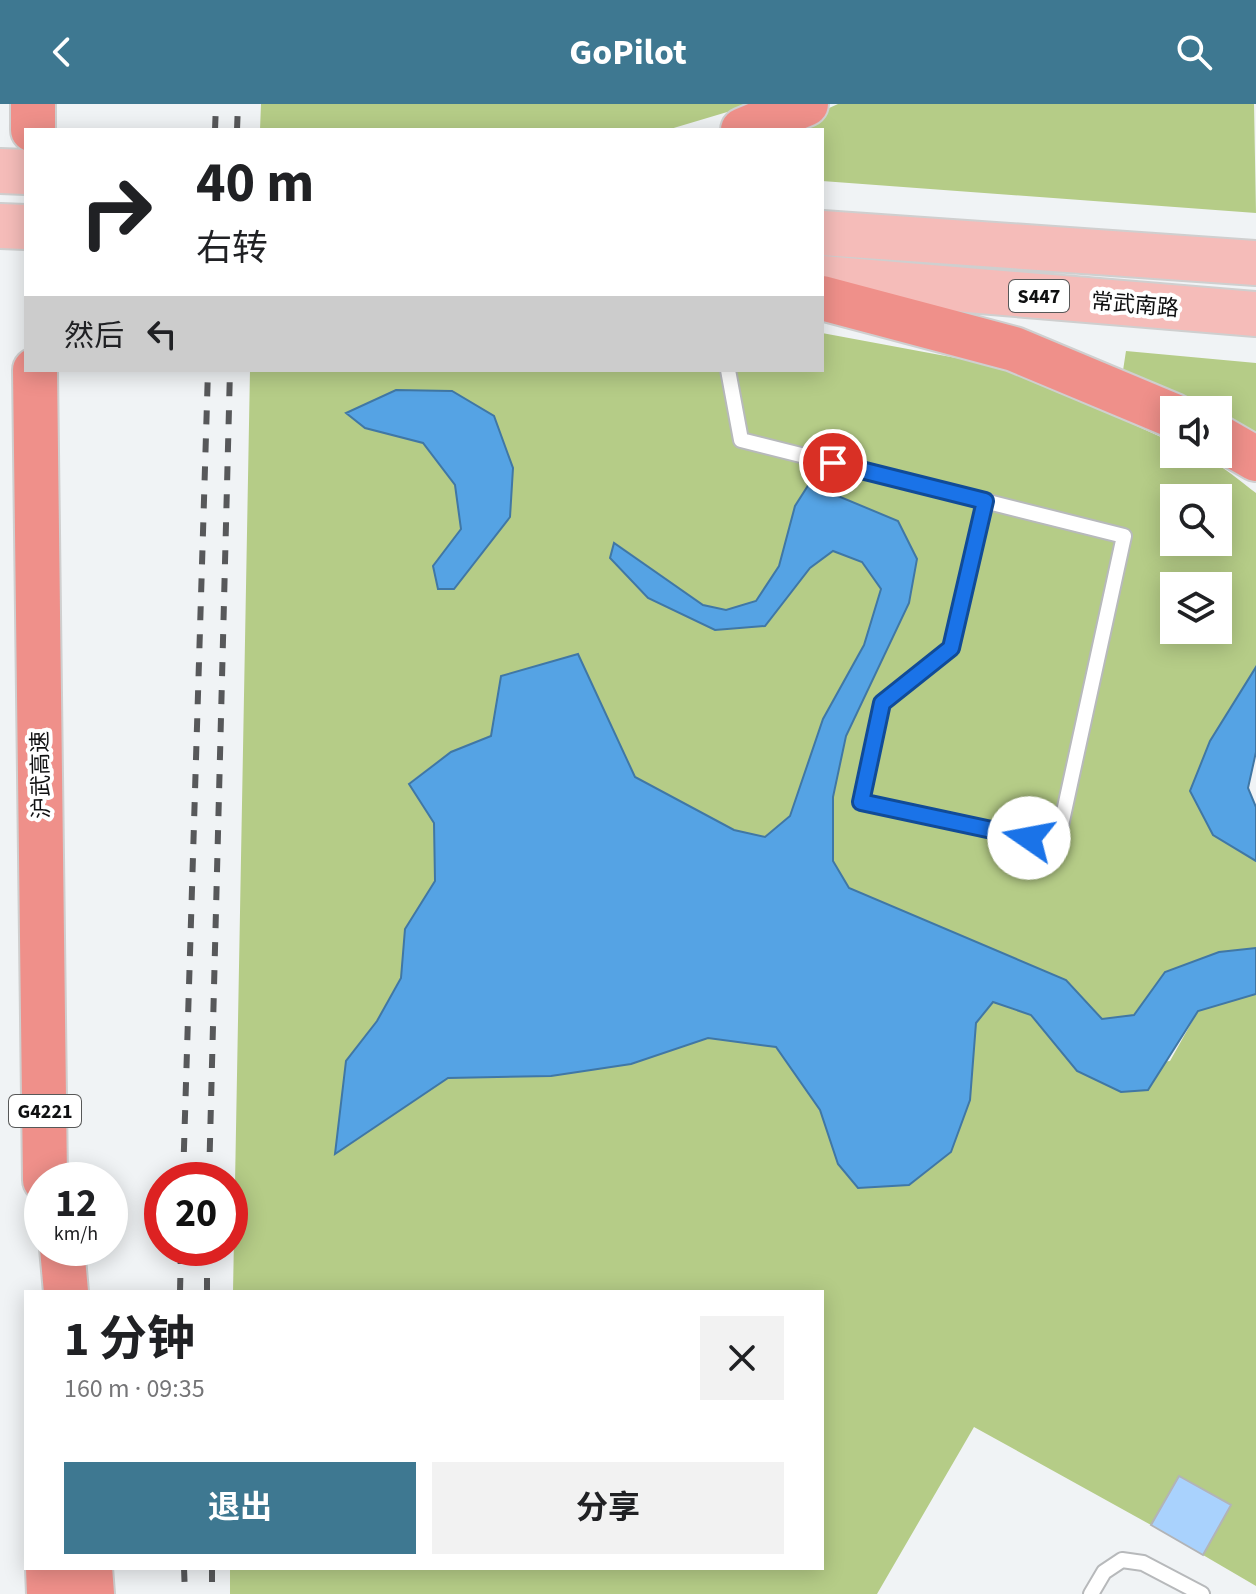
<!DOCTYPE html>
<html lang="zh">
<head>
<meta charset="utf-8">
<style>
  :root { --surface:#fff; --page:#f2f2f2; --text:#202124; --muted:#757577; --accent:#3e7891 }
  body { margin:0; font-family:"Source Sans 3","Noto Sans SC",sans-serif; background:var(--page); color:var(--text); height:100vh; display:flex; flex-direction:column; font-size:30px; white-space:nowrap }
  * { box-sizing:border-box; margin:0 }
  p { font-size:26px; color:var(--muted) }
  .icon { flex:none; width:44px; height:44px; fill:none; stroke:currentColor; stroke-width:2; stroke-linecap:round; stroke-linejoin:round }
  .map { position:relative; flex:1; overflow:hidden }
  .drawer { position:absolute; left:24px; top:1186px; width:800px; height:280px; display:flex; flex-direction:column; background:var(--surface); border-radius:0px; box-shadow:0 4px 20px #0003 }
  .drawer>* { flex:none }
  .hud { position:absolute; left:24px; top:24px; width:800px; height:244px; border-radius:0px; box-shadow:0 4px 20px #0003; background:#fff; color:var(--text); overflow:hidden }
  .buttons { position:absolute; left:1160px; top:292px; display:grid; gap:16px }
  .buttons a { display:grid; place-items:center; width:72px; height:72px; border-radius:0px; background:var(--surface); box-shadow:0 4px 20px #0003; font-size:40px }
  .speed { position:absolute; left:24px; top:1058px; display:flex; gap:16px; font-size:40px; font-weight:700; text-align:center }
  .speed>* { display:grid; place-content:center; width:104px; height:104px; border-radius:50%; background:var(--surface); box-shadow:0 4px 20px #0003; line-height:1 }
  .speed small { font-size:20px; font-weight:400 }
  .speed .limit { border:12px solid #d22; background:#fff; color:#111 }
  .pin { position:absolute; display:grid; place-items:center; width:68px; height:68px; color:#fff; margin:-34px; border:4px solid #fff; border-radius:50%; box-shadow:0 2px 8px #0007 }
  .me { position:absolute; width:88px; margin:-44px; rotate:282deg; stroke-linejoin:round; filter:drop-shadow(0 0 6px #0008) }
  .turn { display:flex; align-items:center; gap:28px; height:168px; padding:0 40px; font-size:36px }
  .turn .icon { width:104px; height:104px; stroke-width:2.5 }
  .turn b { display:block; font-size:56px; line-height:68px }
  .then { display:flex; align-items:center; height:76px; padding:0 40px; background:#0003; gap:16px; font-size:30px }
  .round { display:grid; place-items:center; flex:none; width:84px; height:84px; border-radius:0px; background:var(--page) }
  .summary { display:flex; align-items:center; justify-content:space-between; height:136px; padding:0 40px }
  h1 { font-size:48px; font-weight:700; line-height:60px }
  .button { display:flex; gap:16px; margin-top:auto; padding:16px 40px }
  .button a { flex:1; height:92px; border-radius:0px; background:var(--accent); color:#fff; font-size:32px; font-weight:700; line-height:92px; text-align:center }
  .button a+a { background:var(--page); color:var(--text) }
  header { display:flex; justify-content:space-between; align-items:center; height:104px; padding:0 40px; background:var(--accent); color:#fff; font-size:36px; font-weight:700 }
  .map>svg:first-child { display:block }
  .green { fill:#b5cc87; fill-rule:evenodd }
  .water { fill:#55a3e4; stroke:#4077a5; stroke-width:2 }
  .building { fill:#a9d2fd; stroke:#b2b4b7; stroke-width:2 }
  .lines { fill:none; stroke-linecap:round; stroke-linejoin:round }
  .service-casing { stroke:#b7b9bb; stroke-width:18 }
  .primary-casing { stroke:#cfcfcf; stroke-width:48 }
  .motorway-casing { stroke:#cfcfcf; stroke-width:48 }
  .service { stroke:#fff; stroke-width:14 }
  .primary { stroke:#f5bcb9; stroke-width:44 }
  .motorway { stroke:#ef908a; stroke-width:44 }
  .rail { stroke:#57585a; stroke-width:6; stroke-dasharray:14 14; stroke-linecap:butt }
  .route-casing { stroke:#114b97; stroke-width:20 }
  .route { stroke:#1a73e8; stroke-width:14 }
  .labels { text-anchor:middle; stroke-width:8; stroke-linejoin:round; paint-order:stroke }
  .shield { fill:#fff; stroke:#575858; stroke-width:2 }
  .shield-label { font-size:20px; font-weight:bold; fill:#0f1011 }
  .street-label { font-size:22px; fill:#0f1011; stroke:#fff }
</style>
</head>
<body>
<header><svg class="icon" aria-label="back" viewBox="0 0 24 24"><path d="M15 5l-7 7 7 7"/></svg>GoPilot<svg class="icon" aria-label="search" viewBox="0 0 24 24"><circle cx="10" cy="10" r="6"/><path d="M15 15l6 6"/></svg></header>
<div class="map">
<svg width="1256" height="1490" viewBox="0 0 1256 1490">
  <rect width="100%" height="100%" fill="#f0f3f5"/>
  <!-- green -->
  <path class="green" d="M261 0H754L667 26H260Z
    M838 0H1254L1256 109 822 77V26H780Z
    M822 229 1010 264 1174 339V350C1212 350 1227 367 1256 389V563L1210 637 1213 730 1256 757V844L1219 848 1165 868 1134 911 1102 915 1066 876 849 784 833 757V693L846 632 909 499 917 455 795 402 779 462 757 497 726 506 703 501 615 439 611 454 648 494 765 522 810 464 833 447 862 458 881 485 864 541 823 615 790 712 765 733 734 726 635 673 578 550 547 560 491 632 451 648 409 679 434 719 435 777 405 825 401 874 377 917 336 1049 448 974 551 972 631 960 708 934 776 943 820 1006 838 1060 970 996 976 918 994 898 1031 911 1077 967 1170 957 1198 907 1256 890V1482L1203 1451 1231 1401 1179 1372 1151 1421 974 1323 877 1490H230V1464H822V1188H233L250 266H822ZM423 339 510 413 454 485 433 462 461 425 455 381ZM1174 394H1218V438H1174ZM1174 482H1218V526H1174Z
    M1126 247 1256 259V337L1218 319V306H1191L1122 273Z"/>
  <!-- water -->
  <path class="water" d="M396 286 452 287 494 312 513 364 510 413 454 485H438L433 462 461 425 455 381 423 339 365 324 346 309Z
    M809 380 898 417 917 455 909 499 846 632 833 693V757L849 784 1066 876 1102 915 1134 911 1165 868 1219 848 1256 844V890L1198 907 1148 986 1121 988 1077 967 1031 911 993 898 976 919 970 996 951 1048 909 1081 858 1084 838 1060 820 1006 776 943 708 934 631 960 551 972 448 974 335 1050 346 957 377 917 401 874 405 825 435 777 434 719 409 680 451 648 491 632 501 572 578 550 635 673 734 726 765 733 790 712 823 615 864 541 881 485 862 458 833 447 810 464 765 522 715 526 648 494 610 454 614 439 703 501 726 506 756 497 779 462 795 402Z
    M1256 563V648L1248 684 1256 703V757L1213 731 1190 687 1210 637Z"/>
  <!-- building -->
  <path class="building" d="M1179 1372 1231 1401 1203 1451 1151 1421Z"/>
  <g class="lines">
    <defs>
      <path id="service" d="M728 266 741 336 1124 432 1057 740 861 698 882 599 951 544 985 397
        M1091 1490 1104 1468 1122 1456 1143 1459 1202 1490"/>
      <path id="primary" d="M0 67 26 68
        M0 122 26 123
        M822 129 1256 159
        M822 174 1256 210"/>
      <path id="motorway" d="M33 0V26
        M743 26 806 0
        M822 194 1014 245 1174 312
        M35 266 45 1076
        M1218 333 1256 355
        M62 1144 66 1188
        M48 1464 49 1490
        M90 1464 92 1490"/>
    </defs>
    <!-- service casing -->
    <use href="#service" class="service-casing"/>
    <!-- primary casing -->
    <use href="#primary" class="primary-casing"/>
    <!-- motorway casing -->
    <use href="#motorway" class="motorway-casing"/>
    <!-- service -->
    <use href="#service" class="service"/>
    <!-- primary -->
    <use href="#primary" class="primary"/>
    <!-- motorway -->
    <use href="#motorway" class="motorway"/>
    <!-- rail -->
    <path class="rail" d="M215 26 216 0
      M237 26 238 0
      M183 1076 208 266
      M209 1076 230 266
      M180 1188 181 1144
      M207 1188V1144
      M184 1464 185 1490
      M212 1464V1490"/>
  </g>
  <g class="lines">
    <defs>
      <path id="route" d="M833 359 985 397 951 544 882 599 861 698 1029 734"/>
    </defs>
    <!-- route casing -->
    <use href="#route" class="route-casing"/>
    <!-- route -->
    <use href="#route" class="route"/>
  </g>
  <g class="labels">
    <!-- shield labels -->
    <g class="shield">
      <rect x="1009" y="176" width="60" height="32" rx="6"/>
      <rect x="9" y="991" width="72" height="32" rx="6"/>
    </g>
    <g class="shield-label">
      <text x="1039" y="199">S447</text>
      <text x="45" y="1014">G4221</text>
    </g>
    <!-- street labels -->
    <g class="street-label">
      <text transform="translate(1135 200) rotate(5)" y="8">常武南路</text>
      <text transform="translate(40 671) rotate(-91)" y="8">沪武高速</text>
    </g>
  </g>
</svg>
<div class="buttons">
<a><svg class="icon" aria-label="sound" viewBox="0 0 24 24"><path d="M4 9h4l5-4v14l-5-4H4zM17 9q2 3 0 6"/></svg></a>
<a><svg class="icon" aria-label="search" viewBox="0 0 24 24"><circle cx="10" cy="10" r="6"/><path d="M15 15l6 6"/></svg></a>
<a><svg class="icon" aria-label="layers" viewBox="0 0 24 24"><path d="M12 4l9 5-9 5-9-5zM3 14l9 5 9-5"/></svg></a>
</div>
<div class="speed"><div>12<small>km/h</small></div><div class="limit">20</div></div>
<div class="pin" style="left:833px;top:359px;background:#d93025"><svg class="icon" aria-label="arrive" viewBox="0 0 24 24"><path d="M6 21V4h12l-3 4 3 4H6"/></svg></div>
<svg class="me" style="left:1029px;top:734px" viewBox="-20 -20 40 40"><circle r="19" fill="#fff"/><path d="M0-13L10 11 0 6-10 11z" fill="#1a73e8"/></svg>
<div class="hud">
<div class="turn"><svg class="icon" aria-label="right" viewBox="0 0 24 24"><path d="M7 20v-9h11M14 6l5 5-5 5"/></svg><div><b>40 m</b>右转</div></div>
<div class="then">然后<svg class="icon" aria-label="left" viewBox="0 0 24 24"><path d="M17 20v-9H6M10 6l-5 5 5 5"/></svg></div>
</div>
<section class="drawer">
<div class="summary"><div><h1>1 分钟</h1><p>160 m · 09:35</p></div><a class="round"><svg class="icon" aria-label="close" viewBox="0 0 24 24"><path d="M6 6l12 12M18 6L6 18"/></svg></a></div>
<div class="button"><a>退出</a><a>分享</a></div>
</section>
</div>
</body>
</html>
